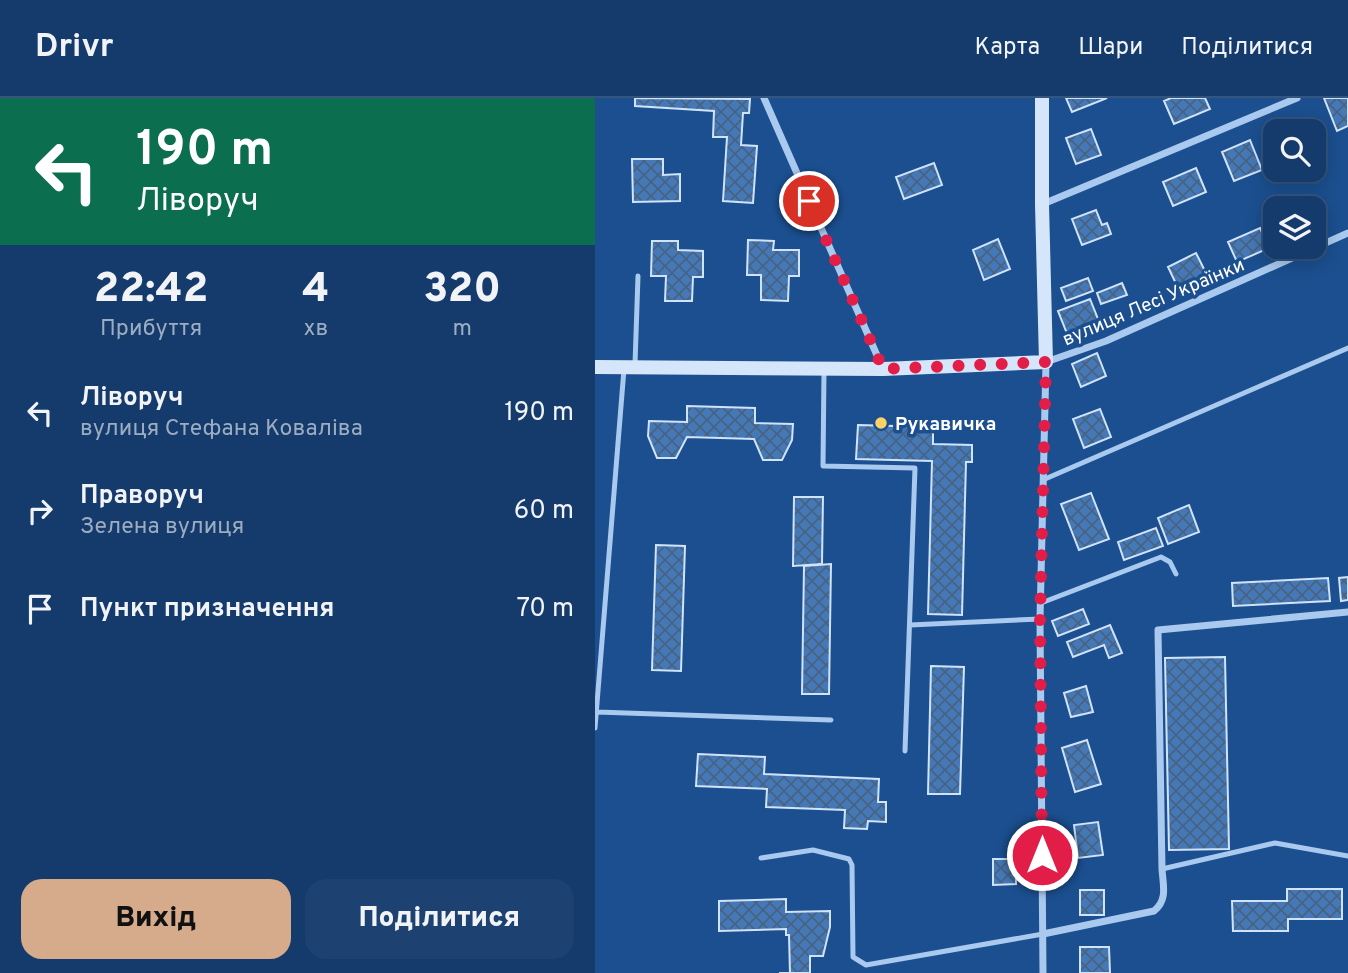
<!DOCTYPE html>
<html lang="uk">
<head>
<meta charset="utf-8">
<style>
  :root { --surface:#143b6b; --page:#1d4271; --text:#f1f3f6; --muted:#9dadc1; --line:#33557e; --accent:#d6ab8b }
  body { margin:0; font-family:Overpass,sans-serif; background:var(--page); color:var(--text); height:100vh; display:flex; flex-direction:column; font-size:26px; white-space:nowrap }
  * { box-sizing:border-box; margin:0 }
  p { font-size:23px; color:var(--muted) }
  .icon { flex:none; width:38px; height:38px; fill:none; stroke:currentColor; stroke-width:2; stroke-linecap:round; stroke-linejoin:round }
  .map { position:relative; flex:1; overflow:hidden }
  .sheet { display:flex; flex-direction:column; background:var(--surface); width:595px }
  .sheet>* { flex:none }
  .top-card { background:#0b6e4f; color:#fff; overflow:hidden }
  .fabs { position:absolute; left:668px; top:21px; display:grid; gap:14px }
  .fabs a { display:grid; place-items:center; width:63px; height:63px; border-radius:14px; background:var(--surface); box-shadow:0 4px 18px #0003,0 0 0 2px var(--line); font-size:35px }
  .pin { position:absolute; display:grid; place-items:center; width:60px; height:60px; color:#fff; margin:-30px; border:4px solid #fff; border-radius:50%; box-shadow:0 2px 7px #0007 }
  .me { position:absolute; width:77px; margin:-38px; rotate:0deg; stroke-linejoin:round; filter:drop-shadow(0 0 5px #0008) }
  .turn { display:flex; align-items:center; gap:24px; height:147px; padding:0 21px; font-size:32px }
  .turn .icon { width:91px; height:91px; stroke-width:2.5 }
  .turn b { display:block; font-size:49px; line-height:60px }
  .eta { display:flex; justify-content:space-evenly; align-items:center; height:119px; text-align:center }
  .eta b { font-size:42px; font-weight:800; line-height:49px }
  .primary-button { display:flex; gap:14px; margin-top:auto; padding:14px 21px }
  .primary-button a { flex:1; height:80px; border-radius:21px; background:var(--accent); color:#111; font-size:28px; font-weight:800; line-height:80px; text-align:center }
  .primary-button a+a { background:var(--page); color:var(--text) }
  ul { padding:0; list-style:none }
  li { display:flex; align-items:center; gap:21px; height:98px; padding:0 21px }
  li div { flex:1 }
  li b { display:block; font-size:26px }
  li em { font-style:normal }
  header { display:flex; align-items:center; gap:42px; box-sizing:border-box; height:98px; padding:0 35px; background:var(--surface); border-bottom:2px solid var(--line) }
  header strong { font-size:33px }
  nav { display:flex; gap:38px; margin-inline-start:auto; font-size:24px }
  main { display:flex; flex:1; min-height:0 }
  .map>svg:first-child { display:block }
  .building { fill:url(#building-cross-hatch); stroke:#cfe3fa; stroke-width:2 }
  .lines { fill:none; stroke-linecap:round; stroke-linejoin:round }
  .lane { stroke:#a9c9ee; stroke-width:5 }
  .street { stroke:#a9c9ee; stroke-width:7 }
  .secondary { stroke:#d6e6fa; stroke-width:14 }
  .route { stroke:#e11d48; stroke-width:12; stroke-dasharray:0 21.6 }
  .poi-dot { fill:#ffd166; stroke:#1b4f8f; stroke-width:2.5 }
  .labels { text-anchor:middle; stroke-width:7; stroke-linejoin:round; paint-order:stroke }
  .street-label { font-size:19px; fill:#fff; stroke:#1b4f8f }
  .poi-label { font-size:19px; font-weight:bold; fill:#fff; stroke:#1b4f8f; text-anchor:start }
</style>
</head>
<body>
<header>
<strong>Drivr</strong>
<nav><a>Карта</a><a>Шари</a><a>Поділитися</a></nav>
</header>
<main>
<section class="sheet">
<div class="top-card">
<div class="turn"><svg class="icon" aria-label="left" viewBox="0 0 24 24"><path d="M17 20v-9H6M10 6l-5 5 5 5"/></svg><div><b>190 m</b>Ліворуч</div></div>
</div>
<div class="eta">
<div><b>22:42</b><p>Прибуття</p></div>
<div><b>4</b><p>хв</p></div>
<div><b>320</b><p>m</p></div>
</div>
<ul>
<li><svg class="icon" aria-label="left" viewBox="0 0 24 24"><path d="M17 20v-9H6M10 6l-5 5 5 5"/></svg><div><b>Ліворуч</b><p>вулиця Стефана Коваліва</p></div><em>190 m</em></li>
<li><svg class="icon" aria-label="right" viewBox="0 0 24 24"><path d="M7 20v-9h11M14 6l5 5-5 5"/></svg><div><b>Праворуч</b><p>Зелена вулиця</p></div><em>60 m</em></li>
<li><svg class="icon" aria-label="arrive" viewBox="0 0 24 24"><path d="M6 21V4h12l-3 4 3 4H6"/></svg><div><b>Пункт призначення</b></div><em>70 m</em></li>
</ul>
<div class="primary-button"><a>Вихід</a><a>Поділитися</a></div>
</section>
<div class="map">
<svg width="753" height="875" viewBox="0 0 753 875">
  <defs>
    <pattern id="building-cross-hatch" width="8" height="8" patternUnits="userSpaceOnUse" patternTransform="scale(1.75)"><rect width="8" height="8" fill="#4478b7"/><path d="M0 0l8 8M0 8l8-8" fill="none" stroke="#486282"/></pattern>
  </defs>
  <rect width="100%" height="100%" fill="#1b4f8f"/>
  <!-- building -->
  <path class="building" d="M40 0 155 1 154 15H148L146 47 162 48 158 105 128 103 132 39H118L119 13 40 8Z
    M471 0H512L477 14Z
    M576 0H610L615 11 579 26 569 3Z
    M729 0H753V28L742 33Z
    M496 31 506 57 481 66 471 40Z
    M655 42 667 72 639 83 627 54Z
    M37 61H68V77L85 76V103L38 104Z
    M339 65 347 87 309 101 301 79Z
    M601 70 611 94 578 108 568 84Z
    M501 112 507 127 512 125 516 136 487 147 477 121Z
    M665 130 674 150 642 164 633 144Z
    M403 141 415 171 389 182 378 152Z
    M153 142 179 143 178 152H204V178H194L193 203 166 202V177H152Z
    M57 143H83V152L108 153V179H98L97 203H70L71 178H56Z
    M601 155 612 177 583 190 573 169Z
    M493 180 498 193 471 203 466 190Z
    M527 185 532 197 506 206 502 195Z
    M495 201 505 226 473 238 463 213Z
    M502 255 511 278 486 289 477 266Z
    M92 308 160 310V325L198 326 197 342 187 362H168L159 341 92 339 81 360H62L53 338 54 323 92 324Z
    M505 311 516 339 489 350 478 321Z
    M263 327 338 329V346L377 347V364H371L367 517 333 516 337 363 261 361Z
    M496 395 514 441 484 452 466 406Z
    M199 399H228L227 466 198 468Z
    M594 407 604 434 573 446 563 420Z
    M561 430 568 448 529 462 523 444Z
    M61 447 90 448 86 573 57 572Z
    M236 466 234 596H207L209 468Z
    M753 479V502L746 503 744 480Z
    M733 480 735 503 638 508 637 485Z
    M488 511 494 526 463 538 457 523Z
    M515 527 527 555 514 560 509 547 478 559 472 544Z
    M630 559 634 751 574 752 570 560Z
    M336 568 369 569 365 696H333Z
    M491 588 498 614 476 619 469 595Z
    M492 642 506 686 480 694 467 650Z
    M103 656 170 659 169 676 284 681 283 704H291V724L273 723 272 731 249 730 250 712 171 709 172 691 101 688Z
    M503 724 508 757 483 760 479 727Z
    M398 761H421V786L398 787Z
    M692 791H747V821H693V833H638L637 803H692Z
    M485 792H509V817H485Z
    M191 801V814L235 813V829L228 858H215V875H184H195L194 837H191V831L124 833V803Z
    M485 849H514L515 875H485Z"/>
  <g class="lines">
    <!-- lane -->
    <path class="lane" d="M40 266 43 178
      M229 273 228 368 320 370 310 653
      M450 381 753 250
      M446 505 566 459 575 464 581 476
      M315 527 445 521
      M2 614 236 622
      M0 630 29 271
      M166 760 218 752 254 761 257 767 258 859 271 867 448 836
      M567 771 680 745 753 758"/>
    <!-- street -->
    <path class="street" d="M169 0 288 271
      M448 106 702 0
      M448 836 559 813C573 802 568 787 567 771L563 532 753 514
      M448 875 445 521 451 264 511 243 753 135"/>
    <!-- secondary -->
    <path class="secondary" d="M0 269 288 271 451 264 447 106V0"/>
  </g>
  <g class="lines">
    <!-- route -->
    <path class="route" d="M214 103 288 271 451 264 445 521 447 757"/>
  </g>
  <!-- markers -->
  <circle class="poi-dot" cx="286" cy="325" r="7"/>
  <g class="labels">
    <!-- street labels -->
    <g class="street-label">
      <text transform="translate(558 203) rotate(-23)" y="7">вулиця Лесі Українки</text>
    </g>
    <!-- poi labels -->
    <g class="poi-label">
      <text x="300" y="332">Рукавичка</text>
    </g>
  </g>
</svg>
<div class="fabs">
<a><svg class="icon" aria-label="search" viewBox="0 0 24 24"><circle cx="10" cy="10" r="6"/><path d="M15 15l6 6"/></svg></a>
<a><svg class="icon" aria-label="layers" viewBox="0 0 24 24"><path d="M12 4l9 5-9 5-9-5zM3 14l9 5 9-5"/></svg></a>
</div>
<div class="pin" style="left:214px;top:103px;background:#d93025"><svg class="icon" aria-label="arrive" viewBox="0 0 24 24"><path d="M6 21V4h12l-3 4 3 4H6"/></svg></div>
<svg class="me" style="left:447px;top:757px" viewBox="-20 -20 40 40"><circle r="17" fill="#e11d48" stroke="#fff" stroke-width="3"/><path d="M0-11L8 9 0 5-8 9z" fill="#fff"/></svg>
</div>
</main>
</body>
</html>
